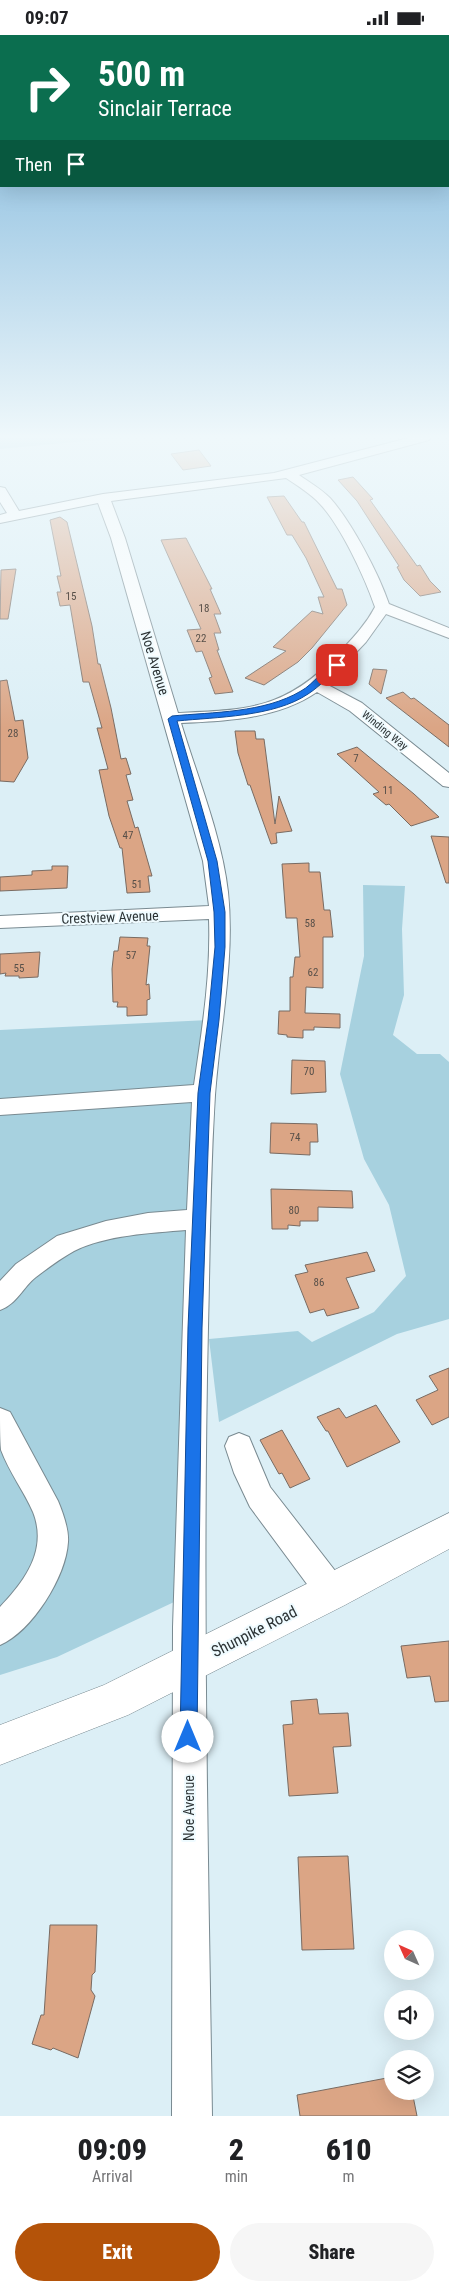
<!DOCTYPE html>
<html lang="en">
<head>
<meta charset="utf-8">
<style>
  :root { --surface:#fff; --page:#f6f6f6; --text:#202124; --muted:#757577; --accent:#b45309 }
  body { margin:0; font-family:"Roboto Condensed",sans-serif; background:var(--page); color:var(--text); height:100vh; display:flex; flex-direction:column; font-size:19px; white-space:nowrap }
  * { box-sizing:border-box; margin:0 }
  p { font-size:16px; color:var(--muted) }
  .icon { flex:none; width:28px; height:28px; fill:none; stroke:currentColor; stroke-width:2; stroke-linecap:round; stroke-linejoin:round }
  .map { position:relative; height:2081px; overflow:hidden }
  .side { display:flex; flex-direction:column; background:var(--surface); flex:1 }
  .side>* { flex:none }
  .hud { position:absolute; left:0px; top:0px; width:450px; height:152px; box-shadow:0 5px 20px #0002; background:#0b6e4f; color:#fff; overflow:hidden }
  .needle { width:32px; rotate:315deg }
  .tools { position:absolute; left:384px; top:1895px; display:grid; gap:10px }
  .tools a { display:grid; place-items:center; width:50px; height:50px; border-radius:50%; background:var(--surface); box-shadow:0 5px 20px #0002; font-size:25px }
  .pin { position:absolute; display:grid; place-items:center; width:42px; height:42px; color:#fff; margin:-21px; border-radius:10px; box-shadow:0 2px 8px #0006 }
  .me { position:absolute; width:55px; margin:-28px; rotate:0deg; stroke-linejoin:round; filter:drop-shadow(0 0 4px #0008) }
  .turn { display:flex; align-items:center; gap:18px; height:105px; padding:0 15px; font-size:22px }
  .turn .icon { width:65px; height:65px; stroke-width:2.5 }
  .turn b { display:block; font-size:35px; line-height:42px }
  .then { display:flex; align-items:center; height:48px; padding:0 15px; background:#0003; gap:10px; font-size:19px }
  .eta { display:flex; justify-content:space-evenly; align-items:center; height:85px; text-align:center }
  .eta b { font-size:30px; font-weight:800; line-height:35px }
  .cta { display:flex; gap:10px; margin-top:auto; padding:10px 15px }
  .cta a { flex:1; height:58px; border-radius:30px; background:var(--accent); color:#fff; font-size:20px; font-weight:800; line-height:58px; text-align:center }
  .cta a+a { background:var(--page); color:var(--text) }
  .status { display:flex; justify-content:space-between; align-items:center; height:35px; padding:0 25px; background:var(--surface); direction:ltr }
  .status svg { height:14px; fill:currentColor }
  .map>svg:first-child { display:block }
  .green { fill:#a7d1df }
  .building { fill:#dba585; stroke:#796b62 }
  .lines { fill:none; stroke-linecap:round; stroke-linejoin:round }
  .minor-casing { stroke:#798a91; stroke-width:2 }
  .major-casing { stroke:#798a91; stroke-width:1 }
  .minor { fill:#fff; fill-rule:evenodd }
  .major { fill:#fff; fill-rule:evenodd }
  .route { fill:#1a73e8; stroke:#114b97 }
  .labels { text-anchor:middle; stroke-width:4; stroke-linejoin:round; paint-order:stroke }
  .number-label { font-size:11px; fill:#585049 }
  .far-street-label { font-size:11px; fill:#2c3335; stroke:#effbff }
  .street-label { font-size:14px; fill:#2c3335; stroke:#effbff }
  .near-street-label { font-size:16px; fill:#2c3335; stroke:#effbff }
</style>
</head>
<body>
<div class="status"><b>09:07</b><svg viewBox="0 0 49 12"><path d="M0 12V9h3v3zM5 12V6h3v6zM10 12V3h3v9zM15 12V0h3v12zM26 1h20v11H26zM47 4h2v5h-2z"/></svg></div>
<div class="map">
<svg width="449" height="2081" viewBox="0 0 449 2081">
  <rect width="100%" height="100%" fill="#dceff6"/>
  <!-- green -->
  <path class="green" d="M0 402H129L0 414Z
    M363 850 405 851 402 894 404 960 393 1000 417 1019H440L449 1027V1284L397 1299 219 1387 209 1304 298 1296 312 1307 374 1277 406 1241 389 1170 364 1124 340 1039 364 921Z
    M209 985 189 1560 57 1622 0 1640V995Z"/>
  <!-- building -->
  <path class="building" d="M199 415 211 431 183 435 171 419Z
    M353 442 373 464 370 465 417 531 420 530 430 546 441 557 420 561 404 545 397 532 399 531 357 466 338 445Z
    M284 461 302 487H304L337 554H342L347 570 312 613 298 627 264 650 245 643 286 616 273 612 312 576 323 579 318 562H324L306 523 292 500H287L267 462Z
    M60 482 67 487 92 591 98 629H100L111 673 121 724 126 723 131 739 126 740 133 765 127 766 135 793 138 792 152 841H148L150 857 127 858 122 813H120L109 781 99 735 108 734 97 693H102L89 647H83L70 570 60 571 57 557H61L57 541H61L50 485Z
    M186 503 212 554H210L221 579H214L221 598H214L219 615H217L233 657 215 659 209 643 212 642 202 616 196 617 187 595 201 594 161 505Z
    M16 534 8 584H0L1 535Z
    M373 634 387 635 381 659 369 649Z
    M7 645 15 686 23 685 28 723 14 747 0 746V646Z
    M403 657 411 664 414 663 449 690V712L386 663Z
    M235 696H255L256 704H264L275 789 279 761 292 796 276 798 277 808 271 809 250 750H248L238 718Z
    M357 712 414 759 439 782 411 791 389 769 386 770 373 759 379 757 337 719Z
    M431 801 449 802V848H446Z
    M309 828V837H320L324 875H330L333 902H323V953L306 952 305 978 340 979V993L314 992V995H303V1003L287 1002V1000L278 999 279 976H290V942H293L295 922H300L297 883H286L282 829Z
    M52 831H68L67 853 0 856V842L32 840V836L52 835Z
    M120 902 148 903 147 911H150L146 950 149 949 150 964 147 965V980L127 981V972H117L118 967H113L112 934 114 916H118Z
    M40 917 38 942 19 943V941H5L6 938 0 939V919Z
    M292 1025 325 1026 326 1057 291 1059Z
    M271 1088 317 1089 318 1107H310V1120L270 1118Z
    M271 1154 352 1156 353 1173 318 1172V1186H300V1191L288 1190V1194H272Z
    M367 1217 375 1236 346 1243 359 1273 327 1281 324 1274 310 1278 295 1240 308 1237 305 1230Z
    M449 1333V1382L432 1390 416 1365 438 1355 429 1341Z
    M376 1370 400 1407 347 1432 328 1396H326L317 1382 339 1373 346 1383Z
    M282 1395 310 1444 290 1453 282 1438 279 1439 260 1405Z
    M449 1606V1666L435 1667 430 1641 407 1643 401 1611Z
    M317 1664 319 1679 348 1678 351 1711 333 1712 338 1758 289 1761 283 1690 293 1689 291 1666Z
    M348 1821 354 1914 302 1915 298 1822Z
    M50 1890H97L95 1937 92 1940 91 1955 95 1961 78 2023 53 2013 51 2015 32 2009 41 1980H44Z
    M392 2042V2056H412L417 2081H300L297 2060Z"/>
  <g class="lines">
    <defs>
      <path id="minor" d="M412 402H431L429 405 299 440C309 447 321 454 330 463 351 486 379 539 389 569L449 593V603L386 579 366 607 326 649 362 668 449 738V752L443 751 350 676 317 657C278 684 226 686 181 688 197 741 222 802 228 857 235 925 220 992 215 1060 210 1137 210 1214 208 1292 202 1555 208 1818 212 2081H172L173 1592 186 1195C152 1198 105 1200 74 1216 61 1223 48 1233 36 1242 23 1252 17 1269 0 1275V1246L16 1229 57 1201 106 1186 148 1178 187 1175 192 1067 0 1080V1064L194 1050C202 995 211 940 209 884L0 893V881L209 871 203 826 111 503 98 468 0 488V480L7 478 0 467V452L5 453 19 476 103 459 274 438ZM286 443C298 451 311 459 320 469 341 491 365 543 375 572 365 591 351 605 337 620 286 674 248 675 178 678L125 503 111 466Z
        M0 1373 10 1377 58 1466C63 1478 69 1495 68 1507 66 1542 32 1596 0 1610V1572C25 1546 48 1515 33 1477 24 1456 9 1437 1 1415 0 1404 0 1386 0 1373Z
        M239 1398 249 1402 270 1452 343 1546 347 1557 343 1568 332 1572 321 1568 250 1472 234 1438 225 1411 229 1402Z"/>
      <path id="major" d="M449 1478V1514L345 1570 128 1680 0 1730V1690L104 1650Z"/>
    </defs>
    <!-- minor casing -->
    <use href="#minor" class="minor-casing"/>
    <!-- major casing -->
    <use href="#major" class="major-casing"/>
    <!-- minor -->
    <use href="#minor" class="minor"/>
    <!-- major -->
    <use href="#major" class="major"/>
  </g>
  <!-- sky -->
  <linearGradient id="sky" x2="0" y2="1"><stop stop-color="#72afd8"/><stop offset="0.58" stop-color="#eff8fb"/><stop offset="1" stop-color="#eff8fb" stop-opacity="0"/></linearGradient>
  <rect width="449" height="693" fill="url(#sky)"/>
  <!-- route -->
  <path class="route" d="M337 627 341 630 340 632C329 641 319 652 308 659 274 682 216 682 177 686L217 826 225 877V912L219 985 210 1058 202 1293 197 1702 194 1708 188 1710 182 1708 180 1702 188 1293 198 1058 208 985 215 912 214 877 208 826 168 684 172 681C213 677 264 678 301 656 314 649 323 633 337 627Z"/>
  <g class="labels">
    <!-- number labels -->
    <g class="number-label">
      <text x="71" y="565">15</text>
      <text x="204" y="577">18</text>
      <text x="201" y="607">22</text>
      <text x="13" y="702">28</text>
      <text x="356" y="727">7</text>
      <text x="388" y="759">11</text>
      <text x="128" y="804">47</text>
      <text x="137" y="853">51</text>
      <text x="310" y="892">58</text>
      <text x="131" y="924">57</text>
      <text x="19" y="937">55</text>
      <text x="313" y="941">62</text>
      <text x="309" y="1040">70</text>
      <text x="295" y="1106">74</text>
      <text x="294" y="1179">80</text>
      <text x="319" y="1251">86</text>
    </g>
    <!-- far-street labels -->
    <g class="far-street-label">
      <text transform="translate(385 695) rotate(39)" y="4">Winding Way</text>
    </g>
    <!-- street labels -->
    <g class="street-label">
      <text transform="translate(155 628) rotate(73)" y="5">Noe Avenue</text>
      <text transform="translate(110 882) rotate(-2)" y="5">Crestview Avenue</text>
      <text transform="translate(189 1773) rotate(-90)" y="5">Noe Avenue</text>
    </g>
    <!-- near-street labels -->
    <g class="near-street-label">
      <text transform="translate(254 1596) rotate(-27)" y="6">Shunpike Road</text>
    </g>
  </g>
</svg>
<div class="tools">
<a><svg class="needle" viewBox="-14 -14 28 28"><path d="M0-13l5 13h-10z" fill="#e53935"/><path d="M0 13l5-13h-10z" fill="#757577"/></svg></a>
<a><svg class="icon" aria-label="sound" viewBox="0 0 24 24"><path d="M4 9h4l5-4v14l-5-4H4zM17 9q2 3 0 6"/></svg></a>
<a><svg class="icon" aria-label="layers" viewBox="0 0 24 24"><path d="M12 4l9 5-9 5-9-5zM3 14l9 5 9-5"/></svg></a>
</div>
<div class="pin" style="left:337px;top:630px;background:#d93025"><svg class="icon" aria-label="arrive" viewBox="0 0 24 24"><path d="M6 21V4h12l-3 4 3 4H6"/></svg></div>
<svg class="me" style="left:188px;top:1702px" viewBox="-20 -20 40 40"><circle r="19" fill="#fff"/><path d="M0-13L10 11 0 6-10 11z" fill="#1a73e8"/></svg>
<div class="hud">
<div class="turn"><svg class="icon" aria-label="right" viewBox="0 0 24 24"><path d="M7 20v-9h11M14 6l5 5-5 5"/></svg><div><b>500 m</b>Sinclair Terrace</div></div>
<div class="then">Then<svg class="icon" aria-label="arrive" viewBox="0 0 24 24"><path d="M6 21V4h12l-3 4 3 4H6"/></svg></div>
</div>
</div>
<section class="side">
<div class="eta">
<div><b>09:09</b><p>Arrival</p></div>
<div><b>2</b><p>min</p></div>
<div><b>610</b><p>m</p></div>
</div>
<div class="cta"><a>Exit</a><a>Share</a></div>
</section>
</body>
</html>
